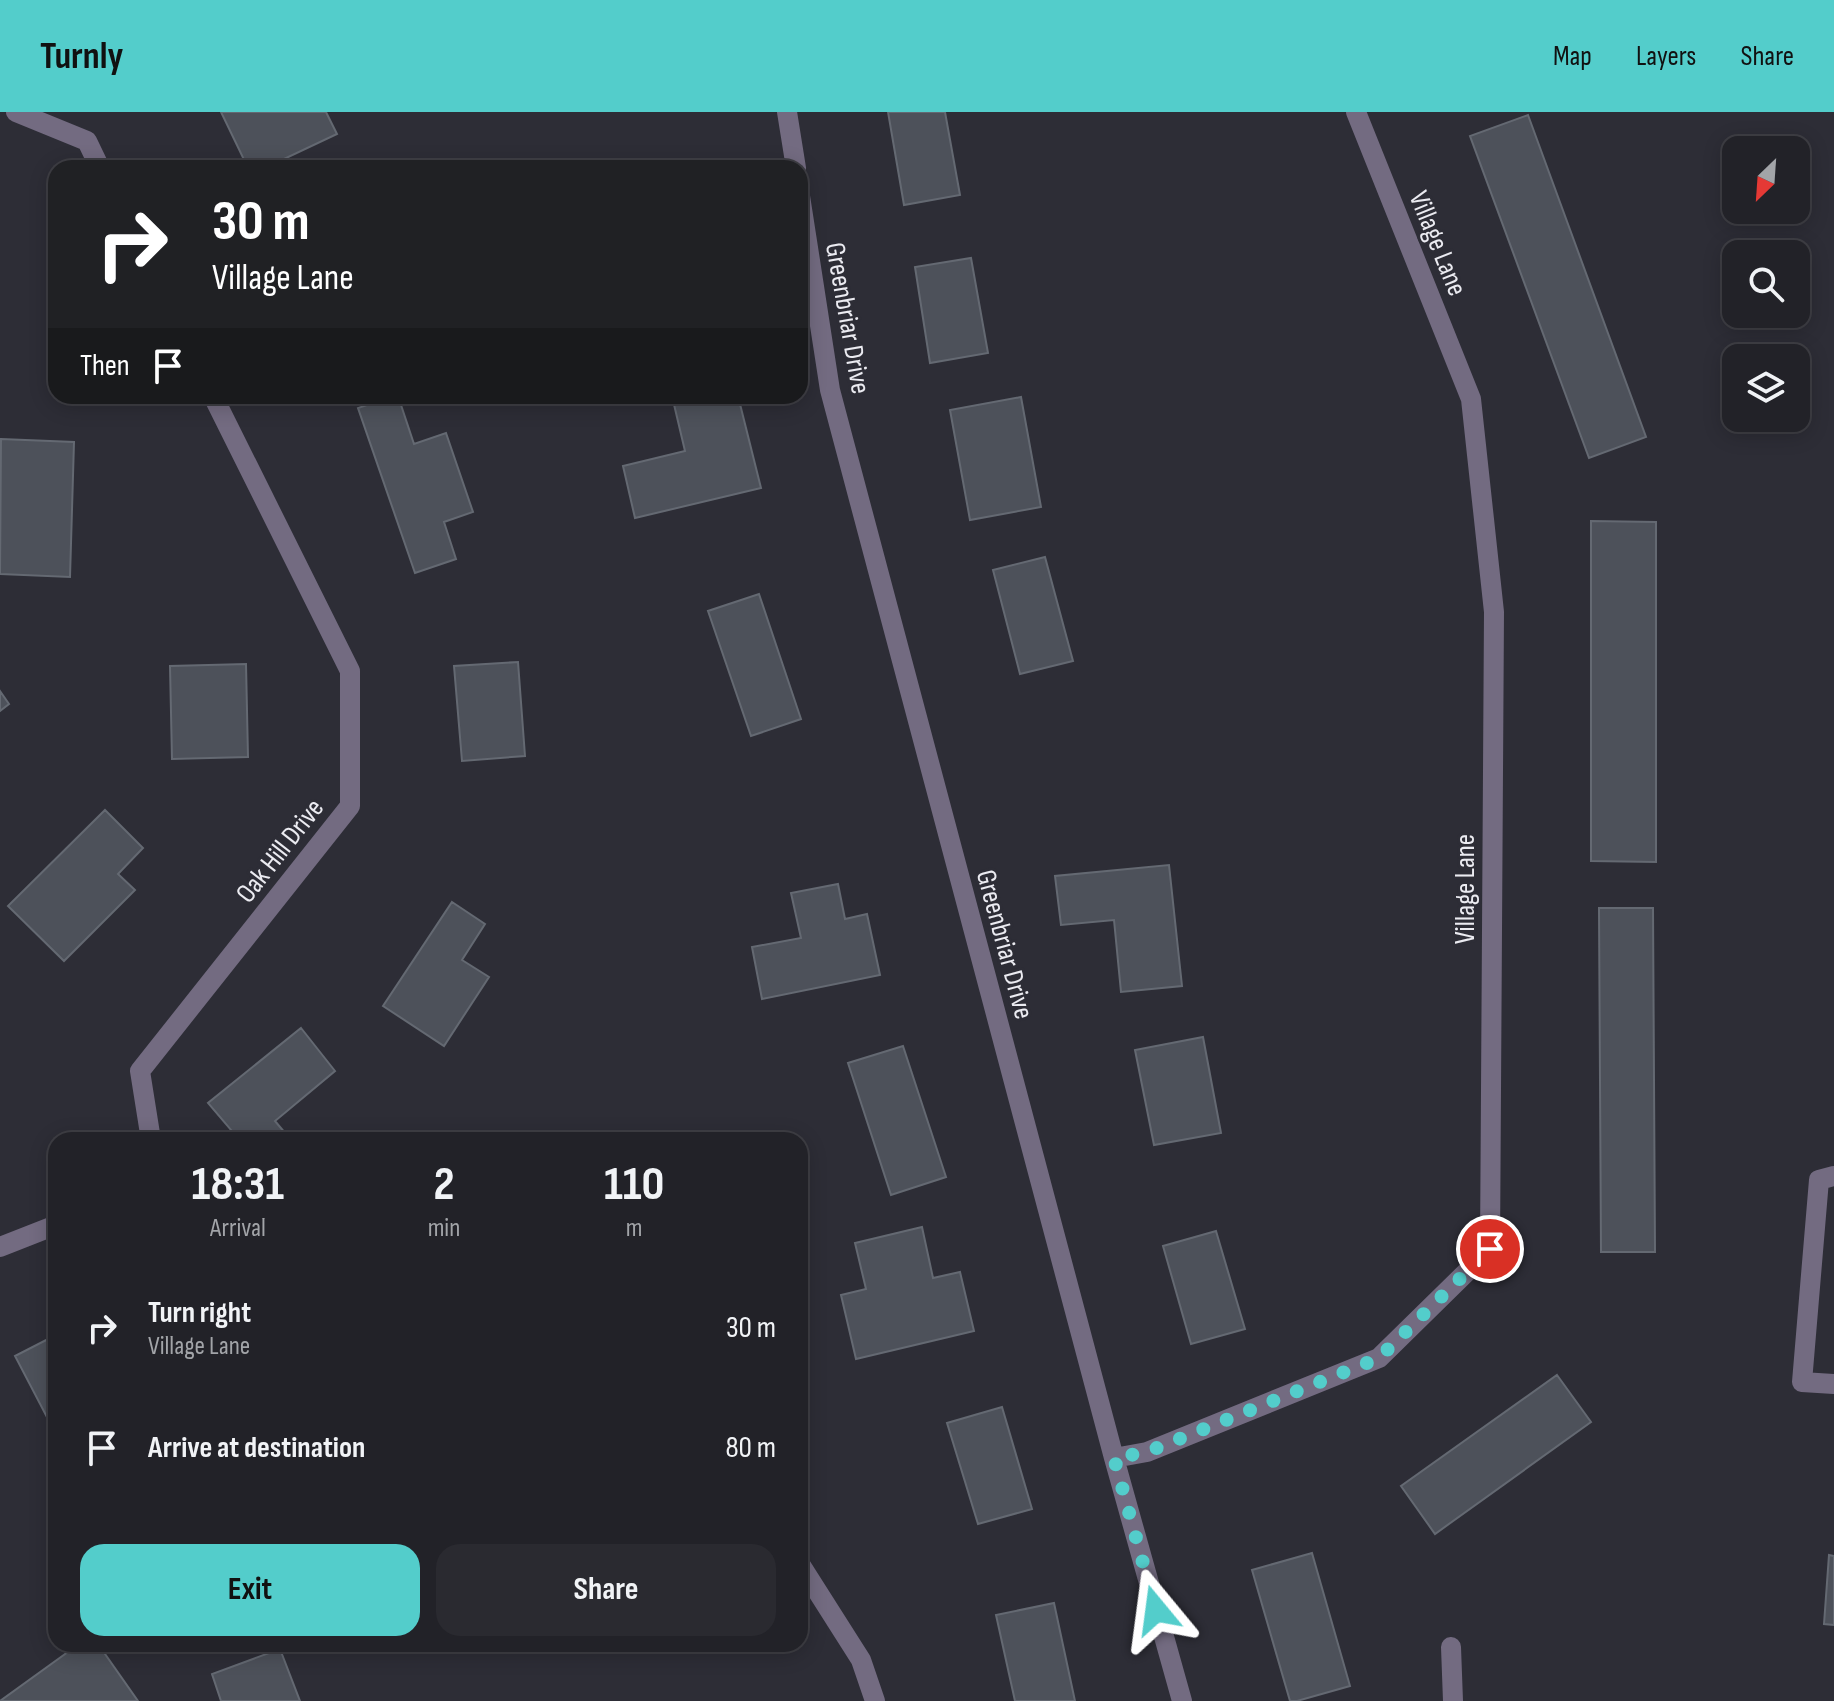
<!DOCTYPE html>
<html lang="en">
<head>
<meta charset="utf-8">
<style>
  :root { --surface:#222228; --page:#2a2a30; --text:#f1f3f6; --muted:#a2a4a8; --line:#3f3f45; --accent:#53cdcb }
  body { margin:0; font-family:"Sofia Sans Condensed",sans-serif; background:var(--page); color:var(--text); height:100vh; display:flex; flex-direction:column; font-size:30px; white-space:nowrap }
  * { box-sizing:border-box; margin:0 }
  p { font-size:26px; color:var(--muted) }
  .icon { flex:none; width:44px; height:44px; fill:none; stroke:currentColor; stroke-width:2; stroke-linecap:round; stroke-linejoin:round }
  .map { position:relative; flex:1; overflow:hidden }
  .side { position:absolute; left:48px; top:1020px; width:760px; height:520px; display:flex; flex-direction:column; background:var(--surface); border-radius:24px; box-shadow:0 4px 20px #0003,0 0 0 2px var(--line) }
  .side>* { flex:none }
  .hud { position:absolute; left:48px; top:48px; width:760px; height:244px; border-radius:24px; box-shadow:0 4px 20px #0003,0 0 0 2px var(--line); background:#202124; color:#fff; overflow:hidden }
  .needle { width:52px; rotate:205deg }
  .buttons { position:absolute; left:1722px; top:24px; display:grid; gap:16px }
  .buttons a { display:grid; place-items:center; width:88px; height:88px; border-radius:16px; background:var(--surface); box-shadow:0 4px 20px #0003,0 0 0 2px var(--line); font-size:40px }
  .pin { position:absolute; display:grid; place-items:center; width:68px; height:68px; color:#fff; margin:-34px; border:4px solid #fff; border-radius:50%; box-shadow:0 2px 8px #0007 }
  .me { position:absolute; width:88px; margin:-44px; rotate:344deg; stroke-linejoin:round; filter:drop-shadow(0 0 6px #0008) }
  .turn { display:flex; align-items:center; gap:28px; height:168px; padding:0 32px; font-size:36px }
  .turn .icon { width:104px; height:104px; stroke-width:2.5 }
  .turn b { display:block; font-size:56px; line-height:68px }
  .then { display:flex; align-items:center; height:76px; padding:0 32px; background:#0003; gap:16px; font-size:30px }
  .eta { display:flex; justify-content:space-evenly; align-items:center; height:136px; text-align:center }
  .eta b { font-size:48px; font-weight:700; line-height:56px }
  .cta { display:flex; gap:16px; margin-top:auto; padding:16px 32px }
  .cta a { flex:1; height:92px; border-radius:24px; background:var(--accent); color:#111; font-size:32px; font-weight:700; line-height:92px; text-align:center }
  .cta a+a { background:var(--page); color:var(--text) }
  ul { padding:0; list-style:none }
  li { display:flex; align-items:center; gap:24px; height:120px; padding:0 32px }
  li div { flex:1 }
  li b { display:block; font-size:30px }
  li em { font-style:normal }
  header { display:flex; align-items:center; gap:48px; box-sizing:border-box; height:112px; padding:0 40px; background:var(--accent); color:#111 }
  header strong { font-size:38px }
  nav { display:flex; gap:44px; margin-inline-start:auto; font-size:28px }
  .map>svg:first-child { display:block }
  .building { fill:#4d515a; stroke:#646972; stroke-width:2 }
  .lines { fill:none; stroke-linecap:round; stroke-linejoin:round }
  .minor { stroke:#736b81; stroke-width:20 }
  .route { stroke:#53cdcb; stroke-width:14; stroke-dasharray:0 25.2 }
  .labels { text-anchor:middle; stroke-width:6; stroke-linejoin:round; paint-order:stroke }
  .street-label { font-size:28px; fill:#ebebf1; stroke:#2d2d36 }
</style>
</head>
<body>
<header>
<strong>Turnly</strong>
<nav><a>Map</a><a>Layers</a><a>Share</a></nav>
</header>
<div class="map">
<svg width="1834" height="1589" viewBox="0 0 1834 1589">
  <rect width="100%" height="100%" fill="#2d2d36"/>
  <!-- building -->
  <path class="building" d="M221 0H326L337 22 265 56H248Z
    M888 0H945L960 83 904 93Z
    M1528 3 1646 325 1589 346 1470 24Z
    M971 146 988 241 930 251 915 155Z
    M393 284H398L414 332 446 321 473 400 444 410 456 447 415 461 358 296Z
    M672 284H738L761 376 635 406 623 354 685 339Z
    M1021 285 1041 395 970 408 950 298Z
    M1 327 74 330 70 465 0 462Z
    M1591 409 1656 410V750L1591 749Z
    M1045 445 1073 549 1020 562 993 458Z
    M759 482 801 607 751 624 708 499Z
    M518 550 525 644 462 649 454 554Z
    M246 552 248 645 172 647 170 554Z
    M0 579 9 592 0 599Z
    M105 698 143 736 118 762 135 778 64 849 8 794Z
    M1169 753 1182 874 1121 880 1114 808 1061 813 1055 764Z
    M838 772 845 807 867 802 880 863 762 887 752 835 801 826 791 781Z
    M452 790 485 812 462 848 489 865 444 934 383 894Z
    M1599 796H1653L1655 1140H1601Z
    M301 916 335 959 275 1009 291 1028H221L232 1019 208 991Z
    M1203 925 1221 1021 1154 1033 1135 938Z
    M903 934 946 1065 891 1083 848 951Z
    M922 1115 933 1166 960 1160 974 1219 856 1247 841 1183 866 1177 855 1131Z
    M1216 1119 1245 1217 1191 1232 1163 1134Z
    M56 1223V1308L50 1311 15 1244Z
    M1557 1263 1591 1310 1435 1422 1401 1374Z
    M1002 1295 1032 1397 978 1412 947 1311Z
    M1312 1441 1350 1574 1297 1589H1290L1252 1458Z
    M1829 1443 1834 1444V1513L1824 1512Z
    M1054 1491 1075 1589H1015L996 1503Z
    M79 1532H98L138 1589H0Z
    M280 1537 300 1589H221L212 1562Z"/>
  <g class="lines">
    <!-- minor -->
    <path class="minor" d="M16 0 87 29 100 56
      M787 0 796 56
      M800 84 830 278 1114 1346 1182 1589
      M151 1028 140 959 350 694V559L213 284
      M1834 1064 1819 1068 1802 1270 1834 1272
      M0 1135 56 1113
      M1114 1346 1147 1340 1379 1246 1490 1137 1494 500 1471 287 1356 0
      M800 1452 861 1548 875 1589
      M1451 1535 1453 1589"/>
  </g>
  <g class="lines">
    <!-- route -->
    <path class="route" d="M1156 1498 1114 1346 1147 1340 1379 1246 1490 1137"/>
  </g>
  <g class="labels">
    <!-- street labels -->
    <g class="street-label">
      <text transform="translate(1439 131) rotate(68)" y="10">Village Lane</text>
      <text transform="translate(849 206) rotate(80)" y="10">Greenbriar Drive</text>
      <text transform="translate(279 738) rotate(-52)" y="10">Oak Hill Drive</text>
      <text transform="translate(1464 777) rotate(-90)" y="10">Village Lane</text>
      <text transform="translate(1006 832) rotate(75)" y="10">Greenbriar Drive</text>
    </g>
  </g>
</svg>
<div class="buttons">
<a><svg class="needle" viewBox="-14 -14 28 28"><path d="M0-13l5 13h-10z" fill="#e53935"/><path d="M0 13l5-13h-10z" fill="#a2a4a8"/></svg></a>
<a><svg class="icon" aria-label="search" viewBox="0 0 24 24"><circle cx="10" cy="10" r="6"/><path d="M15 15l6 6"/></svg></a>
<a><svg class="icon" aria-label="layers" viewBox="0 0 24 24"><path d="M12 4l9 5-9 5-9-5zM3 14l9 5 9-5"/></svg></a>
</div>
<div class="pin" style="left:1490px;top:1137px;background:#d93025"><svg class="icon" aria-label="arrive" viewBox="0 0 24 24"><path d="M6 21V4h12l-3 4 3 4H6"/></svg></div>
<svg class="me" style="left:1156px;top:1498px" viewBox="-20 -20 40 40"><path d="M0-17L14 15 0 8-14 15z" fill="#53cdcb" stroke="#fff" stroke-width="4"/></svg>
<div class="hud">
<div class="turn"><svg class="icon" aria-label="right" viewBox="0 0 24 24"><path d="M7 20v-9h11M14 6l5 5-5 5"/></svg><div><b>30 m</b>Village Lane</div></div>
<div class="then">Then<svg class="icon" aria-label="arrive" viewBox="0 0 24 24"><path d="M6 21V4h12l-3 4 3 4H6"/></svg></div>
</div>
<section class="side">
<div class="eta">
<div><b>18:31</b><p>Arrival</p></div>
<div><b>2</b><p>min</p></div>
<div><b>110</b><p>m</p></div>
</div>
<ul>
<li><svg class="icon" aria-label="right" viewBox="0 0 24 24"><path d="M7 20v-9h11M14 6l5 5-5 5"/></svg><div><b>Turn right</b><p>Village Lane</p></div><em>30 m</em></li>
<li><svg class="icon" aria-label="arrive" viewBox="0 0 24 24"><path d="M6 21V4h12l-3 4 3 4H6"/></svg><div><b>Arrive at destination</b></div><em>80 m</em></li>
</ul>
<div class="cta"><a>Exit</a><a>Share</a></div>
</section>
</div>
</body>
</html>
